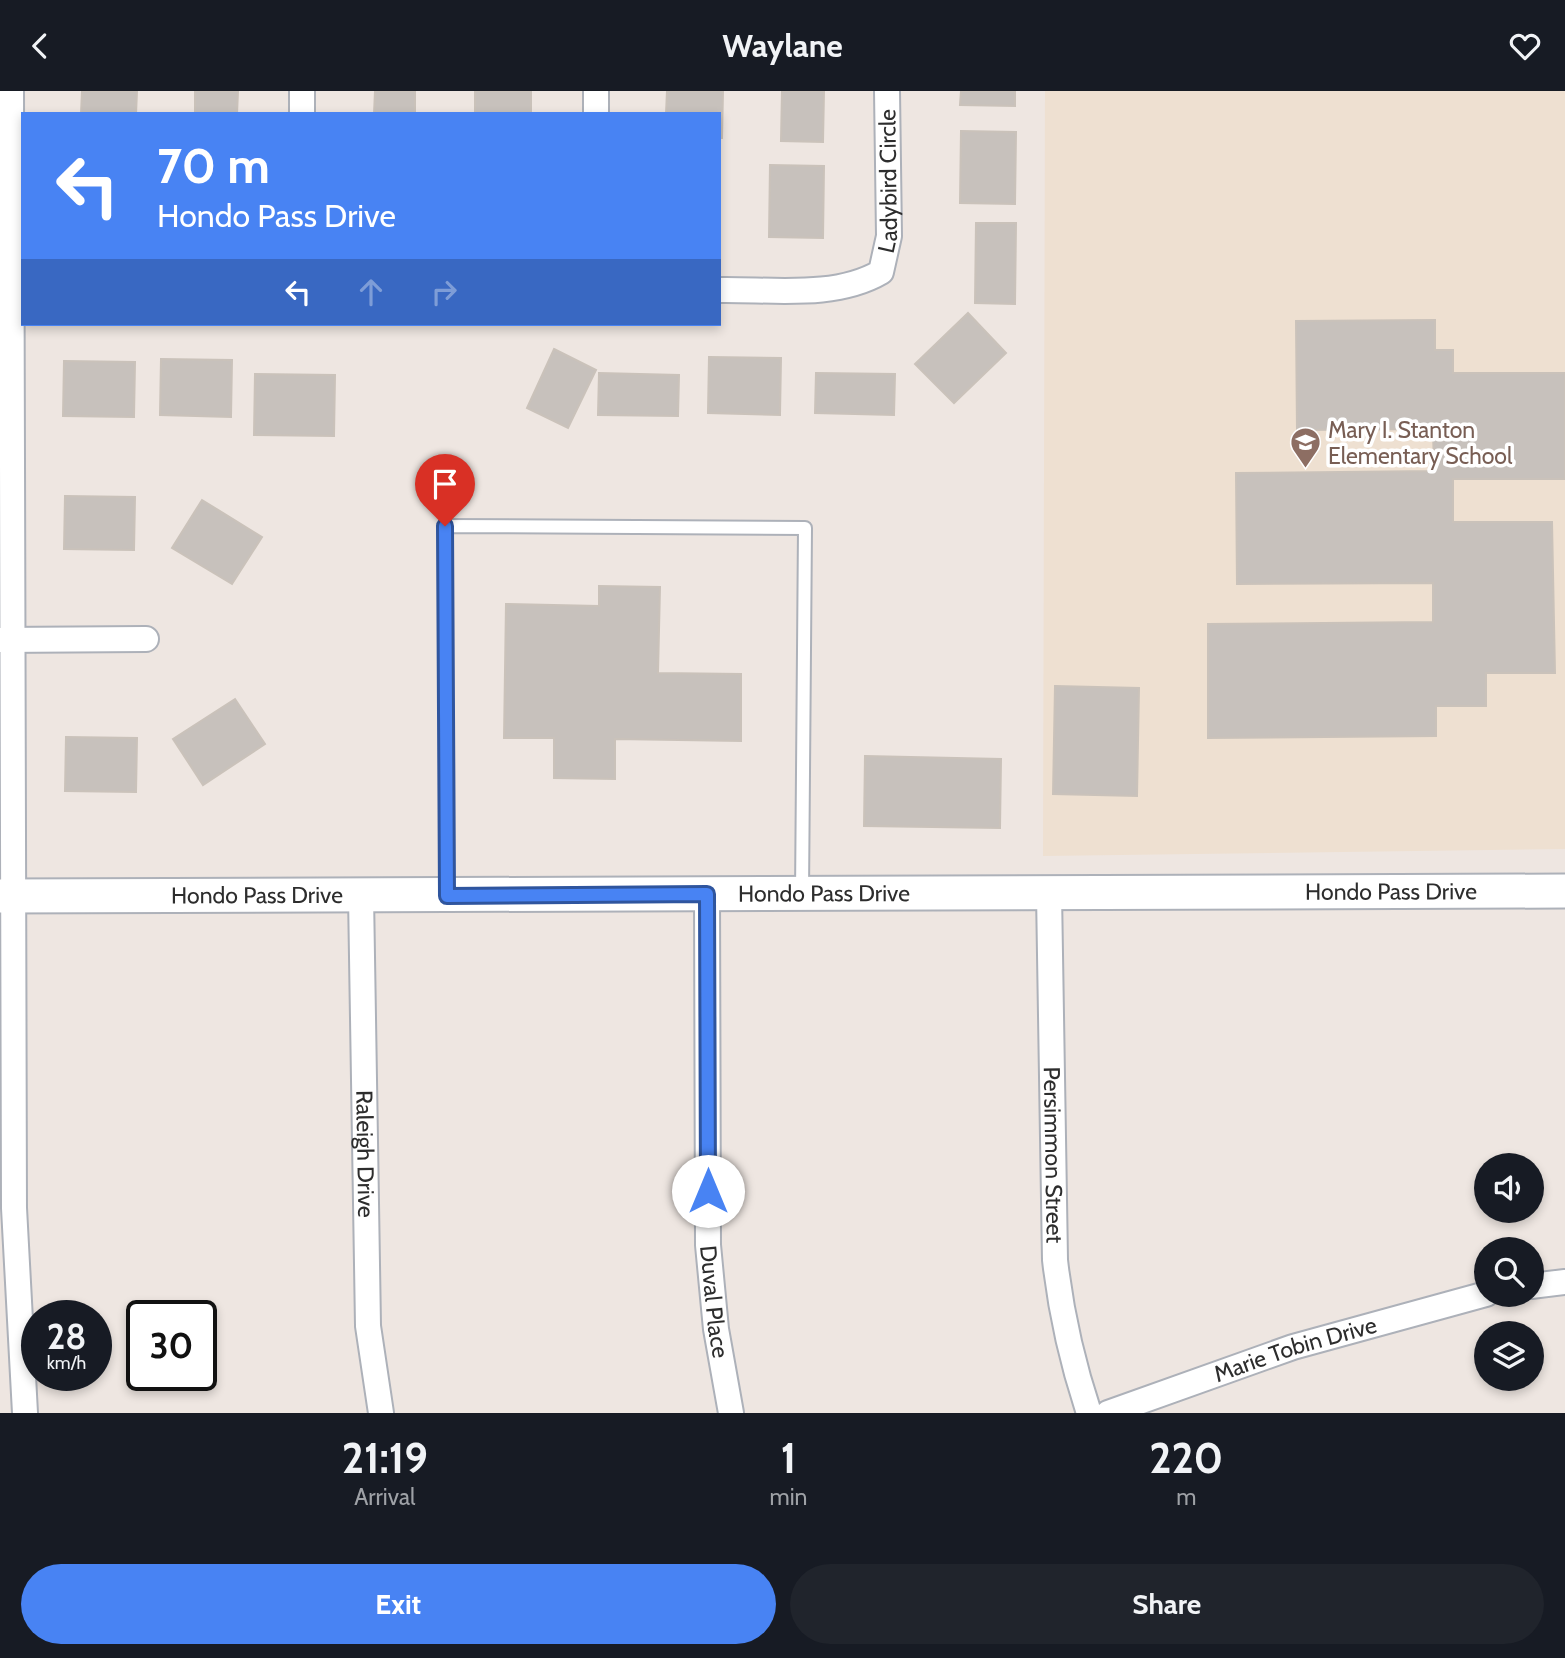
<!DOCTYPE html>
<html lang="en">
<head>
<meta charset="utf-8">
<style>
  :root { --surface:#171b24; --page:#20242c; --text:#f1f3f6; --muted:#9ea1a6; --accent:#4883f3 }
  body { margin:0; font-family:Cabin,sans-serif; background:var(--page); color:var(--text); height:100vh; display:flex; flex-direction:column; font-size:26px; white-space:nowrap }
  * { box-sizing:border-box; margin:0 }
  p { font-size:23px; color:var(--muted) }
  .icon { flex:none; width:38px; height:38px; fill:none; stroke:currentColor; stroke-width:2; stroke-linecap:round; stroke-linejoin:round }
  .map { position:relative; height:1322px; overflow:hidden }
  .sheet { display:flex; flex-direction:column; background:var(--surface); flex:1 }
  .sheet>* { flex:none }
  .banner { position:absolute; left:21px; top:21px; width:700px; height:214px; border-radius:0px; box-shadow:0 4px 10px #0003; background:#4883f3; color:#fff; overflow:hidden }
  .tools { position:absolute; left:1474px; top:1062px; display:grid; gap:14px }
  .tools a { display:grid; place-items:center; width:70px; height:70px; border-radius:50%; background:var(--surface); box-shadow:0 4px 10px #0003; font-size:35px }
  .speed { position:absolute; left:21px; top:1209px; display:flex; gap:14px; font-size:35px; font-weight:700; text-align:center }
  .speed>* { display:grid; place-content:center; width:91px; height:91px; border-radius:50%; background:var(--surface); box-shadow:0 4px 10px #0003; line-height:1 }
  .speed small { font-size:18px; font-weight:400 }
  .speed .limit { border:4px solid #111; border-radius:10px; background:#fff; color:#111 }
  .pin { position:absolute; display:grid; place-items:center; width:60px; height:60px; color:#fff; margin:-72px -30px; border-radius:50% 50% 50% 0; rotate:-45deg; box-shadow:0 0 7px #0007 }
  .pin .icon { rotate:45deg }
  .me { position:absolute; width:77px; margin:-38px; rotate:0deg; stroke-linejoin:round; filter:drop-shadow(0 0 5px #0008) }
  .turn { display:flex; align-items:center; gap:24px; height:147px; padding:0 21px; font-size:32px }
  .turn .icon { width:91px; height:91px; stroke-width:2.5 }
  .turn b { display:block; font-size:49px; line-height:60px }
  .lanes { display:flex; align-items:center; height:66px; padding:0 21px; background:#0003; justify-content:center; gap:35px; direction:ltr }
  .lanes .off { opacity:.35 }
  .eta { display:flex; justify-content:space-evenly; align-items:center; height:119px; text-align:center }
  .eta b { font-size:42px; font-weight:700; line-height:49px }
  .cta { display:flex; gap:14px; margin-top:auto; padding:14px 21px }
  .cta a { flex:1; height:80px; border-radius:42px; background:var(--accent); color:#fff; font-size:28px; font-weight:700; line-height:80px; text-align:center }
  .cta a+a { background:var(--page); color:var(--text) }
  header { display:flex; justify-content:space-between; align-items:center; height:91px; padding:0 21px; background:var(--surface); font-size:32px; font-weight:700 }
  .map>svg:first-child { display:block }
  .education { fill:#eee0d1 }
  .building { fill:#c7c1bc; stroke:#cac2ba; stroke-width:2 }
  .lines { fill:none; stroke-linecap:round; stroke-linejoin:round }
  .service-casing { stroke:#adb1b9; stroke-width:16 }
  .minor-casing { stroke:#adb1b9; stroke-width:28 }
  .secondary-casing { stroke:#adb1b9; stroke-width:37 }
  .service { stroke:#fff; stroke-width:12 }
  .minor { stroke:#fff; stroke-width:24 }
  .secondary { stroke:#fff; stroke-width:33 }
  .route-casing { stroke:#2f559e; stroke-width:18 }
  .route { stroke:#4883f3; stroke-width:12 }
  .labels { text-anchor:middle; stroke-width:7; stroke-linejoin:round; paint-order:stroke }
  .street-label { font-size:23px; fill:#2d2d2d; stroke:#fff }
  .education-label { font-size:23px; fill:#785e54; stroke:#fff; text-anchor:start }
</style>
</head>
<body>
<header><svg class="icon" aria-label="back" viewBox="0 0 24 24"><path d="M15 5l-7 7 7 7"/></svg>Waylane<svg class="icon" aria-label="heart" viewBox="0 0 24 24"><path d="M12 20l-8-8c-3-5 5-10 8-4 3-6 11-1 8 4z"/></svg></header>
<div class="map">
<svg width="1565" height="1322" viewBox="0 0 1565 1322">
  <rect width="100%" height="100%" fill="#eee6e1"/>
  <!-- education -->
  <path class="education" d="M1045 0H1565V758L1043 765Z"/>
  <!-- building -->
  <path class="building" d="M82 0H137L136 23H81Z
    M195 0H238L237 23H195Z
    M375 0H415V23H374Z
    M475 0H531V23H475Z
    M667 0H723L722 47H719V23H666Z
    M782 0H824L823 51 781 50Z
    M961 0H1015V15L960 14Z
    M961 40 1016 41 1015 113 960 112Z
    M770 74 824 75 823 147 769 146Z
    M976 132H1016L1015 213 975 212Z
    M968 222 1006 262 954 312 915 273Z
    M1435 229V259H1453V282H1565V388H1453V431H1552L1555 582H1486V615H1436V645L1208 647V533L1433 531V492L1237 493 1236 382 1434 380 1433 338 1297 339 1296 230Z
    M554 258 596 279 568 337 527 317Z
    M709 266 781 267 780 324 708 322Z
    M161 268 232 269 231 326 160 324Z
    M64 270 135 271 134 326 63 325Z
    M599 282 679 284 678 325 598 324Z
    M816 282 895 283 894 324 815 322Z
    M255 283 335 284 334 345 254 344Z
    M65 405 135 406 134 459 64 458Z
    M202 409 262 446 232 493 172 457Z
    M599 495 660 496 658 582 741 583V650L615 648V688L554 687V647H504L506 513 599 515Z
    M1055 595 1139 597 1137 705 1053 703Z
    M235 608 265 653 203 694 173 648Z
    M66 646 137 647 136 701 65 700Z
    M865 665 1001 668 1000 737 864 735Z"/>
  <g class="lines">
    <defs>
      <path id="service" d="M447 801 445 435 805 437 802 803"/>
      <g id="minor">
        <path d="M11 0 14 1117 25 1322"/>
        <path d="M302 0V23"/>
        <path d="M596 0V23"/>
        <path id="s1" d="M719 199C772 198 835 208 881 181L889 145 887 0"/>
        <path d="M0 549 146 548"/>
        <path id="s2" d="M1049 802 1055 1169C1061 1222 1072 1271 1089 1322"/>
        <path id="s3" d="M707 803 708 1154 716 1238 731 1322"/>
        <path id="s4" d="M361 804 368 1235 381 1322"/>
        <path d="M1531 1195 1565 1191"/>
        <path id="s5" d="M1108 1322 1293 1256 1486 1203"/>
      </g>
      <g id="secondary">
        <path id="s6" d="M0 805 1565 800"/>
      </g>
    </defs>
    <!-- service casing -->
    <use href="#service" class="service-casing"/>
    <!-- minor casing -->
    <use href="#minor" class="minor-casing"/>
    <!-- secondary casing -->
    <use href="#secondary" class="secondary-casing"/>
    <!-- service -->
    <use href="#service" class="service"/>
    <!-- minor -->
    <use href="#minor" class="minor"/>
    <!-- secondary -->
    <use href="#secondary" class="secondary"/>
  </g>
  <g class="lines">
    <defs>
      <path id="route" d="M445 435 447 805 707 803 708 1100"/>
    </defs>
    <!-- route casing -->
    <use href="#route" class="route-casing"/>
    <!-- route -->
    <use href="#route" class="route"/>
  </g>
  <!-- icons -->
  <defs>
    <symbol id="school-pin" viewBox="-11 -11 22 30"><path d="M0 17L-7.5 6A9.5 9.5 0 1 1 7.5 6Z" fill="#8d6e63" stroke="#fff"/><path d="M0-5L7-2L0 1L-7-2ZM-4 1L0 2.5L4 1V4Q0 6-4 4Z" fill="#fff"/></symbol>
  </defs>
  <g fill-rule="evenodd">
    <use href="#school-pin" x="1288" y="334" width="35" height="47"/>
  </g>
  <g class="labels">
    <!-- street labels -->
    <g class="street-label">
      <text dy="8" stroke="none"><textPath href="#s1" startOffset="257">Ladybird Circle</textPath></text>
      <text dy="8" stroke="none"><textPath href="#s6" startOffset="1391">Hondo Pass Drive</textPath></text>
      <text dy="8" stroke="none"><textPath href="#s6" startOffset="824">Hondo Pass Drive</textPath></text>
      <text dy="8" stroke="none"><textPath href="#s6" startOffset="257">Hondo Pass Drive</textPath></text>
      <text dy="8" stroke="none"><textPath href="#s4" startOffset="259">Raleigh Drive</textPath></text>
      <text dy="8" stroke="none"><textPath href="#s2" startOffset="262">Persimmon Street</textPath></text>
      <text dy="8" stroke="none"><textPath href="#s3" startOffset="408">Duval Place</textPath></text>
      <text dy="8" stroke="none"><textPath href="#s5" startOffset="198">Marie Tobin Drive</textPath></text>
    </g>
    <!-- education labels -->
    <g class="education-label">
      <text x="1328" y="347">Mary I. Stanton<tspan x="1328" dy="26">Elementary School</tspan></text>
    </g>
  </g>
</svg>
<div class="tools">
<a><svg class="icon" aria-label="sound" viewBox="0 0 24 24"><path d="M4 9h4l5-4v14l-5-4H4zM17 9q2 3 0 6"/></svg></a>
<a><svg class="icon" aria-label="search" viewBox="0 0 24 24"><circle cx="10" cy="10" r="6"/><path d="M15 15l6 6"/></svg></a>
<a><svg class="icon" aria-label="layers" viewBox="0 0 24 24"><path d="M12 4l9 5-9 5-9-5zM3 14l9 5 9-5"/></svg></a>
</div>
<div class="speed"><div>28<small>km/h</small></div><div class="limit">30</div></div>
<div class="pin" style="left:445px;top:435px;background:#d93025"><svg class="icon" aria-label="arrive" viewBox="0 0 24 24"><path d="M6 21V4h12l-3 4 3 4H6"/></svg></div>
<svg class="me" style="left:708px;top:1100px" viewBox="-20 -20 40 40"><circle r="19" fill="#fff"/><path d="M0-13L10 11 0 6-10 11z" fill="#4883f3"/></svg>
<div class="banner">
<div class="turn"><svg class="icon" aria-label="left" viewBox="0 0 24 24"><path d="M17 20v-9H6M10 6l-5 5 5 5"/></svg><div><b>70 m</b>Hondo Pass Drive</div></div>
<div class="lanes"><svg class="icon" aria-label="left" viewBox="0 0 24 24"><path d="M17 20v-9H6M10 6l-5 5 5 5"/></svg><svg class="icon off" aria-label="ahead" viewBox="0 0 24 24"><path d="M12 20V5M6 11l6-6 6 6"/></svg><svg class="icon off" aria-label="right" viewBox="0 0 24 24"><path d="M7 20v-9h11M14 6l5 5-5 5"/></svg></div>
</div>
</div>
<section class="sheet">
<div class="eta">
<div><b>21:19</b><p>Arrival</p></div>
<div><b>1</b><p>min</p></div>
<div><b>220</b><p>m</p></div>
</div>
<div class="cta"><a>Exit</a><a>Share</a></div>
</section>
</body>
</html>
